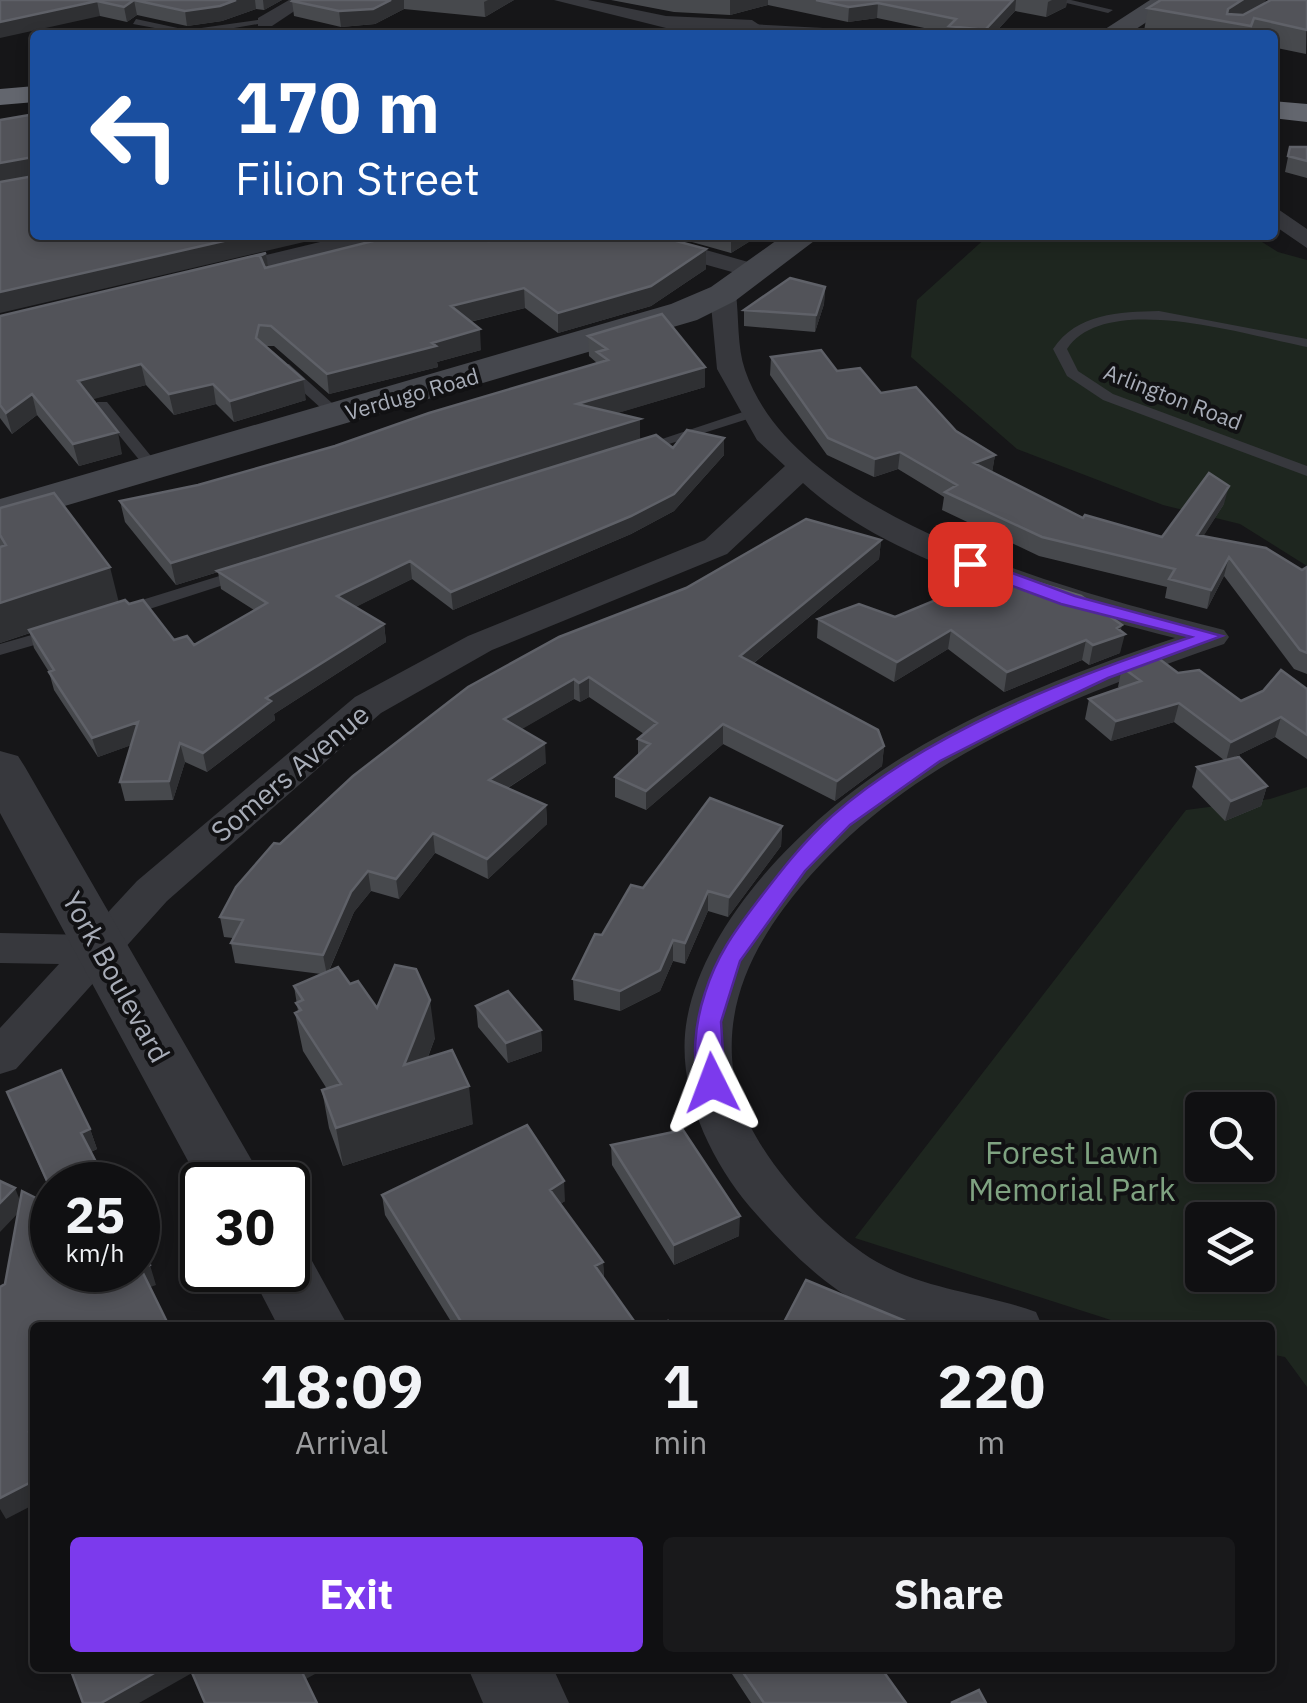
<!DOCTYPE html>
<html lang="en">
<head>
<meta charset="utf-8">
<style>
  :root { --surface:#101012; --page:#19191b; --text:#f1f3f6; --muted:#9c9d9f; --line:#303032; --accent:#7c3aed }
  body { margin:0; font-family:"IBM Plex Sans",sans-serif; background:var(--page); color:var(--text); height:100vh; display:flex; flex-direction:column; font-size:38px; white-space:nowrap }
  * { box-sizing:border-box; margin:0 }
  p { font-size:32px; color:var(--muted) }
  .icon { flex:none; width:55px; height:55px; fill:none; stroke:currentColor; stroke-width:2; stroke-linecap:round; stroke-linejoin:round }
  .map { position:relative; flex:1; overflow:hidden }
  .side { position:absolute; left:30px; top:1322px; width:1245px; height:350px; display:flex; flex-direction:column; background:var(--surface); border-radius:10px; box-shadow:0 5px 15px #0003,0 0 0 2px var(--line) }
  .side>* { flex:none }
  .guide { position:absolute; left:30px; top:30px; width:1248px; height:210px; border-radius:10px; box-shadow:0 5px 15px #0003,0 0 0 2px var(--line); background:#1a4fa0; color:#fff; overflow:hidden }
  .tools { position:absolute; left:1185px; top:1092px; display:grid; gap:20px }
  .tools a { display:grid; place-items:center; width:90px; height:90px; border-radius:10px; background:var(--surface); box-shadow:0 5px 15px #0003,0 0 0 2px var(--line); font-size:50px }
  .speed { position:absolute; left:30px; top:1162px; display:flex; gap:20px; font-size:50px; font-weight:700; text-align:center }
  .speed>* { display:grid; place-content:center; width:130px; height:130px; border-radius:50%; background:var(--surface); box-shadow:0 5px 15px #0003,0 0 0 2px var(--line); line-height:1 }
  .speed small { font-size:25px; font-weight:400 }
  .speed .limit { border:5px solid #111; border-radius:15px; background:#fff; color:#111 }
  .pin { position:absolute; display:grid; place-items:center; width:85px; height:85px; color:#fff; margin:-42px; border-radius:20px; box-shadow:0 5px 15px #0006 }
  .me { position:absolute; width:110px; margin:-55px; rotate:357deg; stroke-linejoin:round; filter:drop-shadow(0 0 8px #0008) }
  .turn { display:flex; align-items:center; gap:35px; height:210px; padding:0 40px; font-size:45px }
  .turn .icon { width:130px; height:130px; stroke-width:2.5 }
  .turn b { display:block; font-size:70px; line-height:85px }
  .eta { display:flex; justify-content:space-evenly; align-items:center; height:170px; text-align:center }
  .eta b { font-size:60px; font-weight:700; line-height:70px }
  .primary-button { display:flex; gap:20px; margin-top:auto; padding:20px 40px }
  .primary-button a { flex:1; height:115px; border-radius:10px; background:var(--accent); color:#fff; font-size:40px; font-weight:700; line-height:115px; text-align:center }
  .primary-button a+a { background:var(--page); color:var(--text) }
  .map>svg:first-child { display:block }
  .green { fill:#1e261f; fill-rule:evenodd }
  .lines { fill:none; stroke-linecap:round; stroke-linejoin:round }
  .service { fill:#37383d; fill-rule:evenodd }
  .minor { fill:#37383d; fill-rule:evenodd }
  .tertiary { fill:#37383d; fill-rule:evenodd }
  .secondary { fill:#45474d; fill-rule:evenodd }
  .motorway { fill:#63666e; fill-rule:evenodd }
  .wall { fill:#47494d }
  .shaded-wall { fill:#2f3033 }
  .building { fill:#525359; stroke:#5f6168; stroke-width:2.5 }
  .route { fill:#7c3aed; stroke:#51269a; stroke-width:2.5 }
  .labels { text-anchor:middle; stroke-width:8; stroke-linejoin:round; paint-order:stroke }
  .far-street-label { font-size:22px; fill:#a8adb8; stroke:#111113 }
  .street-label { font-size:28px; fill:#a8adb8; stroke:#111113 }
  .near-park-label { font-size:32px; fill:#7fa381; stroke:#111113 }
</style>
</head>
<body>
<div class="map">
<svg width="1307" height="1703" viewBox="0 0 1307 1703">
  <rect width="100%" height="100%" fill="#161618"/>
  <!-- green -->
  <path class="green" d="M989 235H1251L1278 252 1307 260V566L1240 524 1163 505 1017 449 911 357 917 300Z
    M1307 787V1387L1285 1357 1270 1354V1328H1145L1114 1321 855 1238 1186 810 1270 799ZM1202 1110H1258V1165H1202ZM1202 1220H1258V1275H1202Z"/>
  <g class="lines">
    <!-- service -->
    <path class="service" d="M1054 0H1071L1113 10 1108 13Z
      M136 19 187 30 265 19 270 22 193 35 133 24Z
      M749 24 899 32 904 35 752 29Z
      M1159 311 1307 339V347C1249 336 1106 290 1067 349L1078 371 1113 394 1307 466V476L1103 400 1067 376 1053 349C1077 313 1119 312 1159 311Z
      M279 364H289L343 413V419H333L279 370Z
      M97 402H107L159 466V472H149L97 408Z
      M749 410 754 411V417L647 451H637L635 448Z
      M242 569 250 574 248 577 128 616 122 617 114 612 116 608Z
      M56 628 62 629 65 633 62 637 0 655V644Z"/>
    <!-- minor -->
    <path class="minor" d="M289 0H311L272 26H258V18Z
      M554 0H588L666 16 752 20 761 26 752 32 666 28Z
      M1272 205 1307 229V248L1272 224Z
      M349 235H391L387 240 213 282 201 275 204 270Z
      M614 235H653L766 267 769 272 757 279 618 240Z
      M723 286 736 294C739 317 737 347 745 370 797 523 1084 594 1224 630L1229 637 1224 644C1061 700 891 765 784 908 742 965 719 1027 739 1098 755 1155 826 1233 877 1262 926 1290 984 1293 1036 1312L1043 1328C1006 1328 966 1332 929 1328 856 1319 796 1260 750 1207 708 1157 675 1085 687 1019 707 911 821 805 911 752 994 703 1084 668 1175 638 1061 609 890 564 803 483L727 554 492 650 381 713 167 901 16 1069 0 1074V1028L59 964 0 963V933L87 935 137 881 355 697 468 636 705 540 785 466 757 440 717 369 710 294Z"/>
    <!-- tertiary -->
    <path class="tertiary" d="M0 751 18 756 25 767 266 1185 202 1187 0 813Z
      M288 1244 306 1250 349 1328H279L249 1270H288Z
      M468 1668H553L569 1703H483Z"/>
    <!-- secondary -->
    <path class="secondary" d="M1150 0H1180L1127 35H1096Z
      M784 235H822L735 301 697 320 0 525V499L671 304 711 287Z"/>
    <!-- motorway -->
    <path class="motorway" d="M35 86V102L0 105V89Z
      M1272 101 1307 104V122L1272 118Z"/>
  </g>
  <!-- wall -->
  <path class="wall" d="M0 0H282L264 10 256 9 222 21 187 26 137 15 127 22 100 16Z
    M293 0H514L485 17 404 9 375 24 341 27 294 16 292 1Z
    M611 0H1067L1066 7 1046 17 1015 11 993 35H948V33L877 18 848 22 768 5 730 15 674 12Z
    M1307 0 1306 54 1272 47V35H1167L1144 31 1148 8 1264 4Z
    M1290 147H1307V178L1285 172Z
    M667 235H760L731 253Z
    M488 241 706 249V269L651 306 558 333 525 308 470 322 481 350 437 362 438 367 329 394 274 346H265L306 400 234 422 216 404 174 415 146 385 92 399 122 454 79 466 37 415 12 434 0 418V316L266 253 268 268Z
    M825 287 824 304 815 332 744 326V310Z
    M588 336 705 367V387L617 413 640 419V439L673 448 724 438V455L674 511 631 534 453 610 412 579 355 607 384 624 386 642 274 714 275 720 207 772 185 762 173 800 125 801 120 782 131 745 98 757 54 690 49 672 34 648 30 633 0 643V508L119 602 129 604 174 640 194 645 254 610 221 589 218 572 176 585 125 522 120 501 198 485 335 446 597 363 589 356Z
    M771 357 837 371 956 431 995 455 992 472 1083 518 1162 537 1224 504 1203 536 1302 570 1307 567V674L1294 669 1224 576 1207 609 1165 598 1167 587 1039 556 942 510 944 497 898 469 874 477 827 455 770 375Z
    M881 540 879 559 754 663 884 746 882 766 835 801 723 744 646 810 615 797V777L638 755V739L644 734 589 697 580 702 574 699 521 729 546 763 508 788 546 805 547 824 488 879 435 853 399 899 371 891 354 912 329 971 350 984 377 1008 435 1038 428 1057 473 1124 343 1166 329 1128 322 1090 327 1089 303 1051 295 1013 298 1011 294 986 321 974 235 963 231 943 233 938 224 937 220 917 280 844 353 776Z
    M895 617 1121 631 1120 653 1089 665 1082 660 1004 692 948 649 894 682 817 638 818 619Z
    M1122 667 1178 673 1241 701 1307 689V759L1275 737 1232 758 1267 786 1261 806 1225 821 1192 787 1197 767 1224 760 1174 722 1111 741 1085 719 1089 699 1120 688 1118 687Z
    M782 826 781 846 728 917 708 911 685 964 673 961 660 991 620 1011 574 1000 573 979 602 935 643 888Z
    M476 1006 541 1030 542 1051 508 1063 478 1027Z
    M7 1092 90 1129 97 1149 91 1152 52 1185V1195Z
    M611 1145 739 1236 674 1265 612 1165Z
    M382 1195 565 1201 560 1204 603 1262 604 1278 639 1328H455L385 1215Z
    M728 1668H881L906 1703H751Z"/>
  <!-- shaded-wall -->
  <path class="shaded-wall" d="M134 0 137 15 127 22 124 7Z
    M236 0H255L256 9 222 21 187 26 185 11Z
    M263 0H282L264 10Z
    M391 0H404V9L375 24 341 27 339 11Z
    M488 0H514L485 17 484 2Z
    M730 0H768V5L730 15Z
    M1013 0H1016L1015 11 993 35H985V30Z
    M1052 0H1067L1066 7 1046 17 1048 2Z
    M1242 0H1266L1263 5 1236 23 1225 22 1228 9Z
    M97 1 100 16 0 38V22Z
    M878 3 877 18 848 22 849 7Z
    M33 157 35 176 0 182V163Z
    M250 235H334L0 313V292Z
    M731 235H760L731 253Z
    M706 249V269L651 306 558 333V313Z
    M266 253 269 272 263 275 260 256Z
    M825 287 824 304 815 332 816 315Z
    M524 288 525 308 453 326 451 306Z
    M480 329 481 350 437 362 438 367 329 394 327 374Z
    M141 364 146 385 83 402 78 381Z
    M705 367V387L578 425 577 404Z
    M303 379 306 400 234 422 230 401Z
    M213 384 216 404 174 415 169 394Z
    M32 394 37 415 12 434 6 413Z
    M640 419V440L176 585 171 563Z
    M118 432 122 454 79 466 73 444Z
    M724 438V455L674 511 631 534 453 610 451 592Z
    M900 452 898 469 874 477 875 459Z
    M995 455 992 473 974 463Z
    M1229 486 1224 504 1192 554 1197 535Z
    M881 540 879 559 739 675 740 656Z
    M1229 557 1224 576 1207 609 1211 590Z
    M410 561 412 579 340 615 337 596Z
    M110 567 119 603 0 643V603Z
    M384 624 386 642 274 714 275 720 207 772 203 753 266 698Z
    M1122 625 1120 635 1125 634 1120 653 1089 665 1093 645Z
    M951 630 948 649 894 682 897 662Z
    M1086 640 1082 660 1004 692 1007 672Z
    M589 677V697L580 702 579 683Z
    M574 679V699L505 739 504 719Z
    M1179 703 1174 722 1111 741 1116 721Z
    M1281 717 1275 737 1226 761 1231 742Z
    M138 722 143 741 98 757 92 738Z
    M723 724V744L646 810V791Z
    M180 743 185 762 173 800 169 781Z
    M545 743 546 763 490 799 489 780Z
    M884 746 882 766 835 801 837 781Z
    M1267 786 1261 806 1225 821 1231 801Z
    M546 805 547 824 488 879 487 859Z
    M782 826 781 846 728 917 729 897Z
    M433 833 435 853 399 899 396 879Z
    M368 871 371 891 354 912 327 975 323 955 351 892Z
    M708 891V911L685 964V943Z
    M673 940V961L660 991 620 1011V991Z
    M430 1000 435 1038 410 1103 404 1065Z
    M541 1030 542 1051 508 1063 506 1043Z
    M469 1086 473 1124 343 1166 336 1128Z
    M90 1129 97 1149 88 1153 81 1133Z
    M564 1181 565 1201 551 1210 550 1190Z
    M15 1188 23 1208 0 1232V1203Z
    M740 1216 739 1236 674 1265V1245Z
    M603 1262 604 1281 595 1266Z
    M150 1265 156 1285 148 1288 141 1269Z
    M35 1429V1448L29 1432Z
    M35 1480V1504L6 1519 0 1509V1498Z
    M163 1668H190L192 1673 139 1703H101Z
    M300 1668H326L304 1680Z"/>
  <!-- building -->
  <path class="building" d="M0 0H236L220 6 185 11 134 0 124 7 97 1 0 22Z
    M293 0H391L373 9 339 11 292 1Z
    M816 0H1013L985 30 949 26 956 19 878 3 849 7Z
    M1161 0H1242L1228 9 1227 14 1243 15 1271 0H1307V30L1254 18 1251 26 1148 8Z
    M35 114V235H250L0 292V182L34 176 33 157 0 163V120Z
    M1290 147H1307V161L1288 156Z
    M397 235H480L488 241 503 240 513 235H654L706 249 651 286 558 313 524 288 451 306 480 329 432 343 436 346 327 374 271 326 259 325 256 338 303 379 230 401 213 384 169 394 141 364 78 381 118 432 73 444 32 394 6 413 0 405V316L266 253 260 256 265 268Z
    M790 278 825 287 816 315 744 310Z
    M662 314 705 367 577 404 640 419 171 563 120 501 198 485 335 446 429 413 608 360 597 352 607 349 588 336Z
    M821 350 837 371 860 368 881 393 916 387 956 431 995 455 974 463 1083 518 1085 515 1162 537 1209 473 1229 486 1197 535 1266 548 1302 570 1307 567V653L1300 650 1229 557 1211 590 1169 579 1175 569 1042 537 945 492 957 485 900 452 875 459 828 438 771 357Z
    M687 430 724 438 674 494 631 516 451 592 410 561 337 596 384 624 266 698 271 701 203 753 180 743 169 781 120 782 138 722 92 738 49 672 54 670 29 630 125 600 129 604 143 600 174 640 187 636 194 645 267 603 217 571 656 435 673 448Z
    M54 493 110 567 0 603V547L6 545 0 535V508Z
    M806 519 881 540 740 656 878 730 884 746 837 781 723 724 646 791 615 777 650 744 638 739 657 723 589 677 579 683 574 679 504 719 545 743 489 780 546 805 487 859 433 833 396 879 368 871 351 892 323 955 231 943 243 920 220 917 236 887 274 843 280 844 353 776 468 687 559 637 686 588Z
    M1003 572 1081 596 1122 625 1117 628 1125 634 1093 645 1086 640 1007 672 951 630 897 662 818 619 859 604 895 617Z
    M1154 655 1178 673 1199 670 1241 701 1263 691 1281 670 1307 689V735L1281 717 1231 742 1179 703 1116 721 1089 699 1141 681 1122 667Z
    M1239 757 1267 786 1231 801 1197 767Z
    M710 798 782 826 729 897 708 891 685 943 673 940 660 970 620 991 573 979 595 934 602 935 631 885 643 888Z
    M395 965 416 969 430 1000 404 1065 452 1050 469 1086 336 1128 322 1090 341 1084 295 1013 301 1010 296 1003 303 1000 294 986 338 967 350 984 358 981 377 1008Z
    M508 991 541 1030 506 1043 476 1006Z
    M61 1070 90 1129 81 1133 108 1185H52V1192L7 1092Z
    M527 1125 564 1181 550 1190 603 1262 595 1266 639 1328H465L382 1195Z
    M683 1130 740 1216 674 1245 611 1145Z
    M0 1181 15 1188 0 1203Z
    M22 1191 52 1206V1270H138V1241L150 1265 141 1269 170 1328H35V1429L29 1432 35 1448V1480L0 1498V1287L5 1284Z
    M806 1280 910 1323 923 1328H781Z
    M668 1321 675 1328H660Z
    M70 1668H163L101 1703H83Z
    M190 1668H300L317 1703H205Z
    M740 1668H881L906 1703H764Z
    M979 1690 986 1703H951Z"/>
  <!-- route -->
  <path class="route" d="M964 560H977L1075 596 1222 636 1108 678 1040 710 940 761 850 825 805 871 740 961 721 1022 725 1083 712 1093 703 1090C689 1064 696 1020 705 993 716 957 734 932 757 902 780 872 803 842 832 816 927 732 1071 677 1191 637L1061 604 964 568Z"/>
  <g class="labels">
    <!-- far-street labels -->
    <g class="far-street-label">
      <text transform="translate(412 394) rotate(-16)" y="8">Verdugo Road</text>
      <text transform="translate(1173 397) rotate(21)" y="8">Arlington Road</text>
    </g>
    <!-- street labels -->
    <g class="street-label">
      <text transform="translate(290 773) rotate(-40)" y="10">Somers Avenue</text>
      <text transform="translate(116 977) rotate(61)" y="10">York Boulevard</text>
    </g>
    <!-- near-park labels -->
    <g class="near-park-label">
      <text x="1072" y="1164">Forest Lawn<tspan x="1072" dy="37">Memorial Park</tspan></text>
    </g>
  </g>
</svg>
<div class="tools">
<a><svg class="icon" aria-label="search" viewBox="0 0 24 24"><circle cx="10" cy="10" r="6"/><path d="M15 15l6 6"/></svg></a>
<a><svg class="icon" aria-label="layers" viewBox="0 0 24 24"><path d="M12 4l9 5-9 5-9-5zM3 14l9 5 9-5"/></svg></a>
</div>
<div class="speed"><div>25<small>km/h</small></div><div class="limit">30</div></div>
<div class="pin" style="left:970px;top:564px;background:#d93025"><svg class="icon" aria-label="arrive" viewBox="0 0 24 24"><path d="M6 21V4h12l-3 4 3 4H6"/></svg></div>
<svg class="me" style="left:712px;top:1083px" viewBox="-20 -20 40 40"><path d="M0-17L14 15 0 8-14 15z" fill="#7c3aed" stroke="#fff" stroke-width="4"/></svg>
<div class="guide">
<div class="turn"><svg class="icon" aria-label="left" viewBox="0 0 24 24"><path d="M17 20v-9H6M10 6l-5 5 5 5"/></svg><div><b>170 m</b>Filion Street</div></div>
</div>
<section class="side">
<div class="eta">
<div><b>18:09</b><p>Arrival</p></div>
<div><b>1</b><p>min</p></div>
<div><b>220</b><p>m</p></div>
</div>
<div class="primary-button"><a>Exit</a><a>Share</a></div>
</section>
</div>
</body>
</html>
